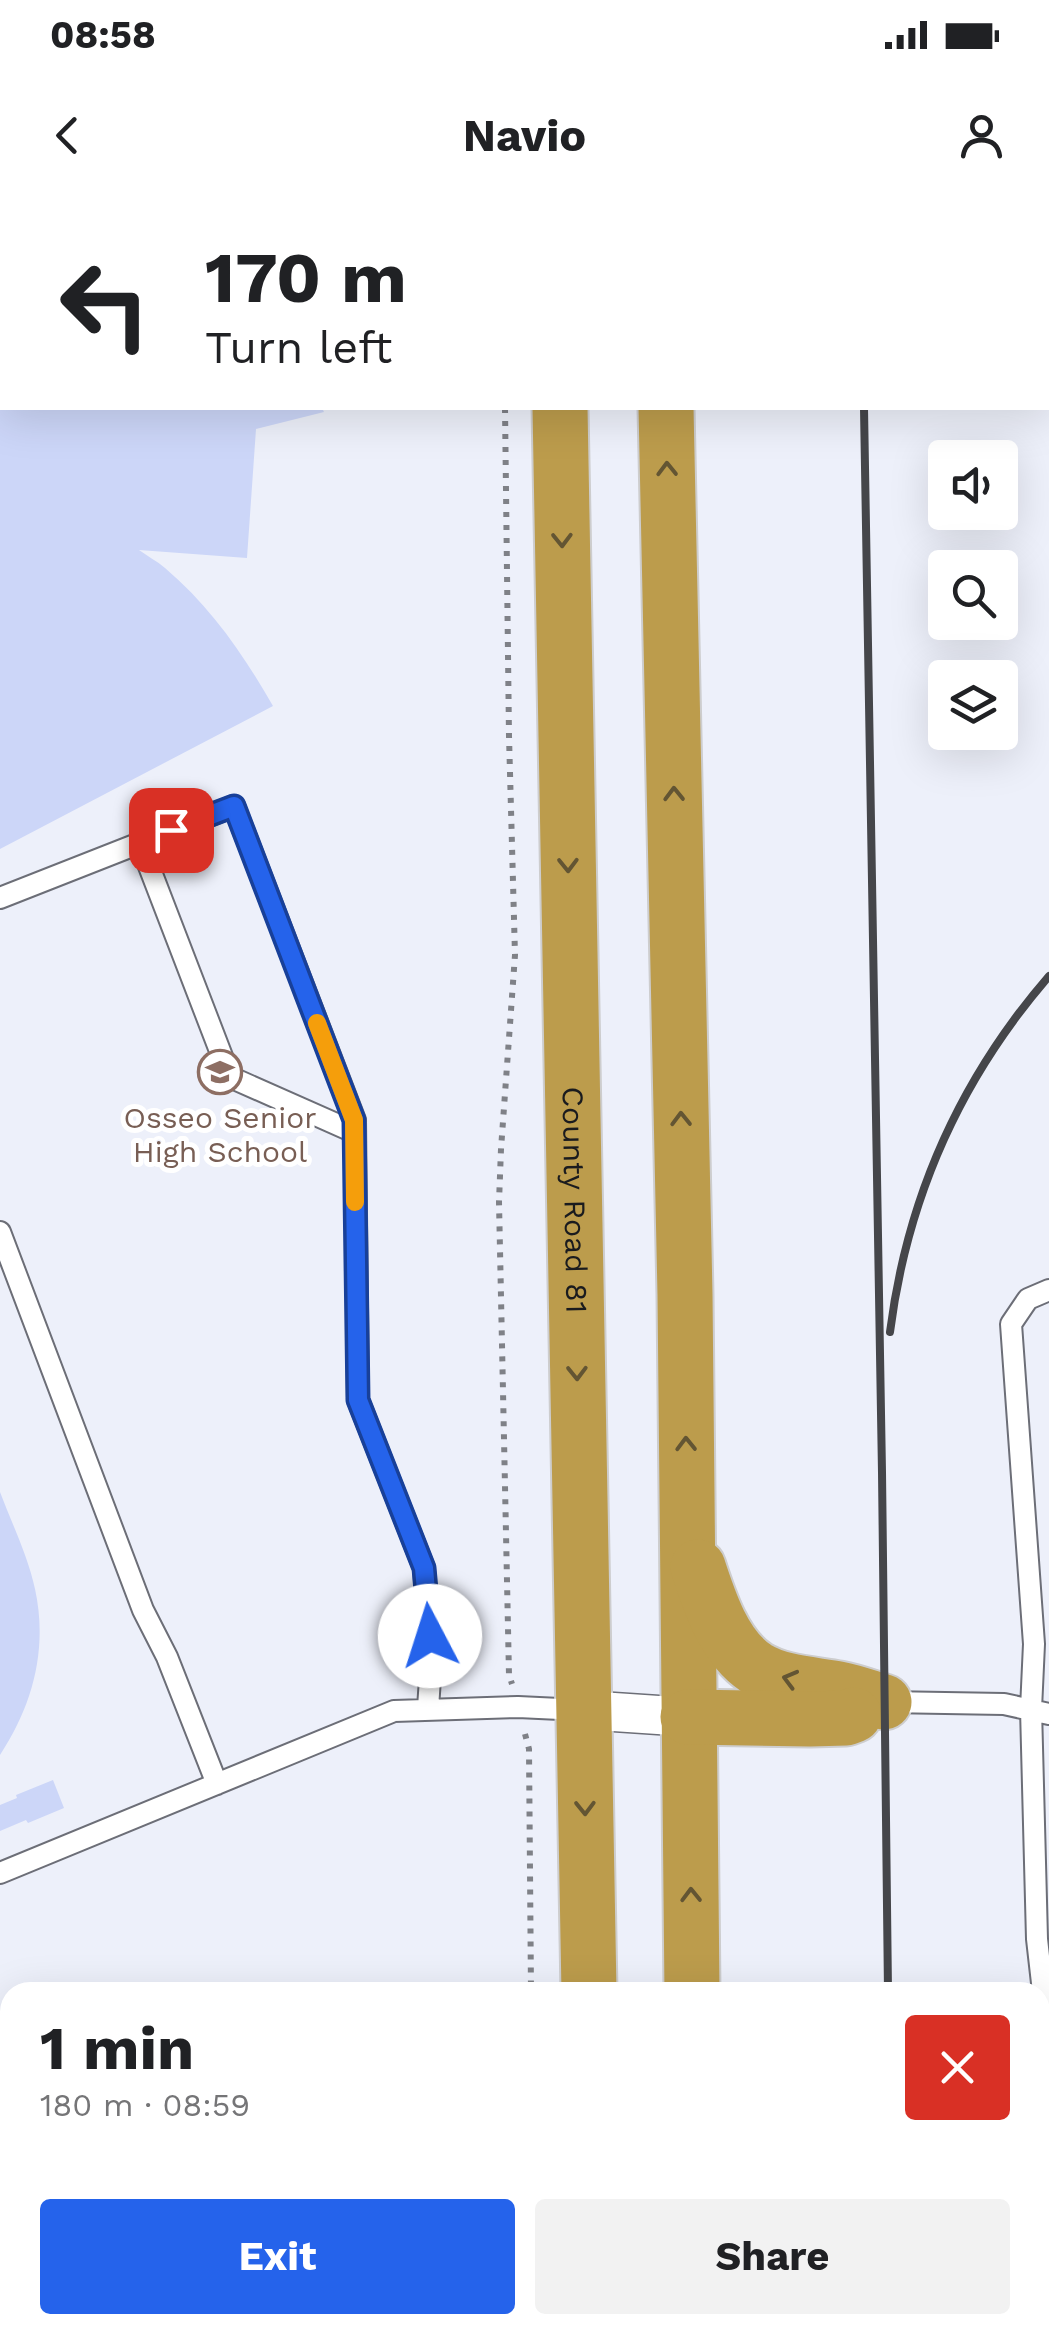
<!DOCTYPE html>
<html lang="en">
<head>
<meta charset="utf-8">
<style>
  :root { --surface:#fff; --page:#f2f2f2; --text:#202124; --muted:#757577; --accent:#2563eb }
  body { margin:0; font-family:"Work Sans",sans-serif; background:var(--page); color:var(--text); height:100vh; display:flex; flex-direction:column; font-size:38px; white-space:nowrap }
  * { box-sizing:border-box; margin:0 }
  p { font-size:32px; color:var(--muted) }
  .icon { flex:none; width:55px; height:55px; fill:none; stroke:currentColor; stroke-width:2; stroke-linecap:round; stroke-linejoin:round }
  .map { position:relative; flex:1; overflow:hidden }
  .side { position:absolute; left:0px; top:1782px; width:1050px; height:352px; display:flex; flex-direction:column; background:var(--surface); border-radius:30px 30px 0 0; box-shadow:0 10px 40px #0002 }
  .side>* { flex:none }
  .banner { position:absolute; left:0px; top:0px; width:1050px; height:210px; box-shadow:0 10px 40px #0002; background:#fff; color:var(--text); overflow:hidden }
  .buttons { position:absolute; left:928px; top:240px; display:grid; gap:20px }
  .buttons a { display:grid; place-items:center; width:90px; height:90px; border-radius:10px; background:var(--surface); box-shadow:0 10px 40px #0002; font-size:50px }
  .pin { position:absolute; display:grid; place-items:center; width:85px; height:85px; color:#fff; margin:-42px; border-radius:20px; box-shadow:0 5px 15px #0006 }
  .me { position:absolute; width:110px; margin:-55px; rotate:355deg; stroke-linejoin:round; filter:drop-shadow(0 0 8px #0008) }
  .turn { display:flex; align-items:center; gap:35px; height:210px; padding:0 40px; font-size:45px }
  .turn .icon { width:130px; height:130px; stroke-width:2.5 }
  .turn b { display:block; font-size:70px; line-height:85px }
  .round { display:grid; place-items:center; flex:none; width:105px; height:105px; border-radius:10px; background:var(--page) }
  .overview { display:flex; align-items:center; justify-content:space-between; height:170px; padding:0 40px }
  h1 { font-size:60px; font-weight:700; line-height:75px }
  .button { display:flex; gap:20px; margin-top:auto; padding:20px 40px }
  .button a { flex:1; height:115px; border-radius:10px; background:var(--accent); color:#fff; font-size:40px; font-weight:700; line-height:115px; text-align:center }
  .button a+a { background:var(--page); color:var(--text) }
  .status { display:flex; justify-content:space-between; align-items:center; height:70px; padding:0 50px; background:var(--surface); direction:ltr }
  .status svg { height:28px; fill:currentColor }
  header { display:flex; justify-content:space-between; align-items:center; height:130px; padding:0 40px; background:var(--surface); font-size:45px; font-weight:700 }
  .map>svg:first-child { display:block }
  .green { fill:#ccd6f8 }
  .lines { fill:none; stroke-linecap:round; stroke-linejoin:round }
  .service-casing { stroke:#6c6e77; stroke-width:24 }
  .minor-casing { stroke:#6c6e77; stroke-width:41 }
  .trunk-casing { stroke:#cdcdce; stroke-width:59 }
  .path { stroke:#7f8187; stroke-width:6; stroke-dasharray:5 8; stroke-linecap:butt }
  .service { stroke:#fff; stroke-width:20 }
  .minor { stroke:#fff; stroke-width:38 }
  .trunk { stroke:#bc9c4c; stroke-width:55 }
  .rail { stroke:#45464a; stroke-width:8 }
  .oneway { stroke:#635533 }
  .route-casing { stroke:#184099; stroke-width:25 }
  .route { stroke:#2563eb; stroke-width:18 }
  .slow { stroke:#f59e0b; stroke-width:18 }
  .labels { text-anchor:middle; stroke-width:10; stroke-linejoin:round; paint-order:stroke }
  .education-label { font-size:30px; fill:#785e54; stroke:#fff }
  .street-label { font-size:30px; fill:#1a1b1e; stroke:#fff }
</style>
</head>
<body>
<div class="status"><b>08:58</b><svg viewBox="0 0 49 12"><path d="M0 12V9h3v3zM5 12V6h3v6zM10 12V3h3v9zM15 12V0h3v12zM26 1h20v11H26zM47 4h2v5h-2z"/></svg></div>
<header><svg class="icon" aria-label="back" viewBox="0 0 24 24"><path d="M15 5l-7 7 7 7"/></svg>Navio<svg class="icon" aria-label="person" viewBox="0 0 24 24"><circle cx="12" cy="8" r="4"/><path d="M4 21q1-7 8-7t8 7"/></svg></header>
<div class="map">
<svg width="1049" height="2133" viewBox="0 0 1049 2133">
  <rect width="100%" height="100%" fill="#edf0fa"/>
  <!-- green -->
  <path class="green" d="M0 0H258V2H2V208H322L324 212 256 229 247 358 139 350C147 356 157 361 165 368 211 407 243 454 273 506L0 649Z
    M0 1292C12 1324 28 1356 35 1389 48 1448 33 1505 0 1555Z
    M53 1580 64 1608 28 1623 26 1620 0 1631V1605L17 1598 16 1595Z"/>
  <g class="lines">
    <defs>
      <path id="service" d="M140 643 230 877 354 932
        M0 698 234 606 355 920 358 1200 424 1368 431 1464 428 1508
        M0 1032 143 1410 167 1457 217 1584
        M1049 1090 1028 1099 1011 1124 1034 1444 1031 1509 1037 1739 1043 1792 1049 1818
        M886 1502 1004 1504 1049 1514
        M0 1673 394 1511 518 1507 581 1510
        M0 2039 10 2035
        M379 2125V2133"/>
      <path id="minor" d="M584 1510 688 1517"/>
      <g id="trunk">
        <path d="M557 0V2"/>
        <path d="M662 0V2"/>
        <path id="s1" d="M560 208 589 1792"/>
        <path d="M666 208 685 1095 692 1792"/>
        <path d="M698 1367C709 1401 724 1447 756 1468 780 1483 812 1484 839 1489 855 1492 870 1498 884 1502"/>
        <path d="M688 1517 810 1519 846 1518 854 1515"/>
        <path d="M594 2125V2133"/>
        <path d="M697 2125 698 2133"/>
      </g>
    </defs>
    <!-- service casing -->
    <use href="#service" class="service-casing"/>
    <!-- minor casing -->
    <use href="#minor" class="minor-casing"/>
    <!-- trunk casing -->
    <use href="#trunk" class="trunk-casing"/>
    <!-- path -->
    <path class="path" d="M501 0V2
      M505 208 509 536 515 755 501 949 499 1002 509 1475 512 1484
      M525 1534 529 1549 531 1792
      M535 2125V2133"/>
    <!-- service -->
    <use href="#service" class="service"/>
    <!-- minor -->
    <use href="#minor" class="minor"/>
    <!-- trunk -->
    <use href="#trunk" class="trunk"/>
    <!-- rail -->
    <path class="rail" d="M860 0V2
      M864 208 882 1272 888 1792
      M890 1132C907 998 960 879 1049 776
      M893 2125V2133"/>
  </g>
  <!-- one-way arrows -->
  <defs><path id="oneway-chevron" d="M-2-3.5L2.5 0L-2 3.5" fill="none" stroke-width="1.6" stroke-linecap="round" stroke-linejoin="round" transform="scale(2.5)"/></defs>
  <g class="oneway">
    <use href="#oneway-chevron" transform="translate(667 269) rotate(-91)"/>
    <use href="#oneway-chevron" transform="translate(562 340) rotate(89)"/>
    <use href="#oneway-chevron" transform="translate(674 594) rotate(-91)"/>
    <use href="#oneway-chevron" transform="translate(568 665) rotate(89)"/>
    <use href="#oneway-chevron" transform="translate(681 919) rotate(-91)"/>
    <use href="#oneway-chevron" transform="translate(577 1173) rotate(89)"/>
    <use href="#oneway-chevron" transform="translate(686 1244) rotate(-91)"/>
    <use href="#oneway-chevron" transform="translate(790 1479) rotate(-165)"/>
    <use href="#oneway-chevron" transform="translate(585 1608) rotate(89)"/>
    <use href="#oneway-chevron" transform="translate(691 1695) rotate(-91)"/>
  </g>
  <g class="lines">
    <defs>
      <path id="route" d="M171 630 234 606 354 920 358 1200 424 1368 430 1436"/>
    </defs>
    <!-- route casing -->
    <use href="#route" class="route-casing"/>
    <!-- route -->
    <use href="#route" class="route"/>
    <!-- slow -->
    <path class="slow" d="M317 823 354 920 355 1002"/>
  </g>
  <!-- icons -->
  <defs>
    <symbol id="school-ring" viewBox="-11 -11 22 22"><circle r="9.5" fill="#fff" stroke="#8d6e63" stroke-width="1.5"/><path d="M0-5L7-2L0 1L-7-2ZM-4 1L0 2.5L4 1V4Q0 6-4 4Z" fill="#8d6e63"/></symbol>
  </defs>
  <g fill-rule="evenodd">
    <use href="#school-ring" x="195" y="847" width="50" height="50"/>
  </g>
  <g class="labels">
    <!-- education labels -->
    <g class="education-label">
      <text x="220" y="928">Osseo Senior<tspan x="220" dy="34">High School</tspan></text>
    </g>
    <!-- street labels -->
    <g class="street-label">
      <text dy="10" stroke="none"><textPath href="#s1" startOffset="792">County Road 81</textPath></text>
    </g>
  </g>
</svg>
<div class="buttons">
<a><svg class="icon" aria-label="sound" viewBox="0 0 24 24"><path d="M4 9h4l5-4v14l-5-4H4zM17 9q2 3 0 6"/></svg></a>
<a><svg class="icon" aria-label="search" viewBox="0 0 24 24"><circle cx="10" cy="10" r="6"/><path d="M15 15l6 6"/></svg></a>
<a><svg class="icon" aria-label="layers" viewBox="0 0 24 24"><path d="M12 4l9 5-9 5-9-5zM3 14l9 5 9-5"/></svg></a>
</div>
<div class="pin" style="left:171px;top:630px;background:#d93025"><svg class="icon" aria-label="arrive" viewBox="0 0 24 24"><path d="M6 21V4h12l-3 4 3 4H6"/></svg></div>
<svg class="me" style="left:430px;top:1436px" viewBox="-20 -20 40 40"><circle r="19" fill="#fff"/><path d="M0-13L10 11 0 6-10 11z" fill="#2563eb"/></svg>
<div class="banner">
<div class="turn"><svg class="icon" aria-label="left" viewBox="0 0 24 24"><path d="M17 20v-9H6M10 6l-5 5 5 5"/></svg><div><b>170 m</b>Turn left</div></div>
</div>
<section class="side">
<div class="overview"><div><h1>1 min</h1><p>180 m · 08:59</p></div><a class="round" style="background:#d93025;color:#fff"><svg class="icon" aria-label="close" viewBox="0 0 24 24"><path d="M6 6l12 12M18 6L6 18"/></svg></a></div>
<div class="button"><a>Exit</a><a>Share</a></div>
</section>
</div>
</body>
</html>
